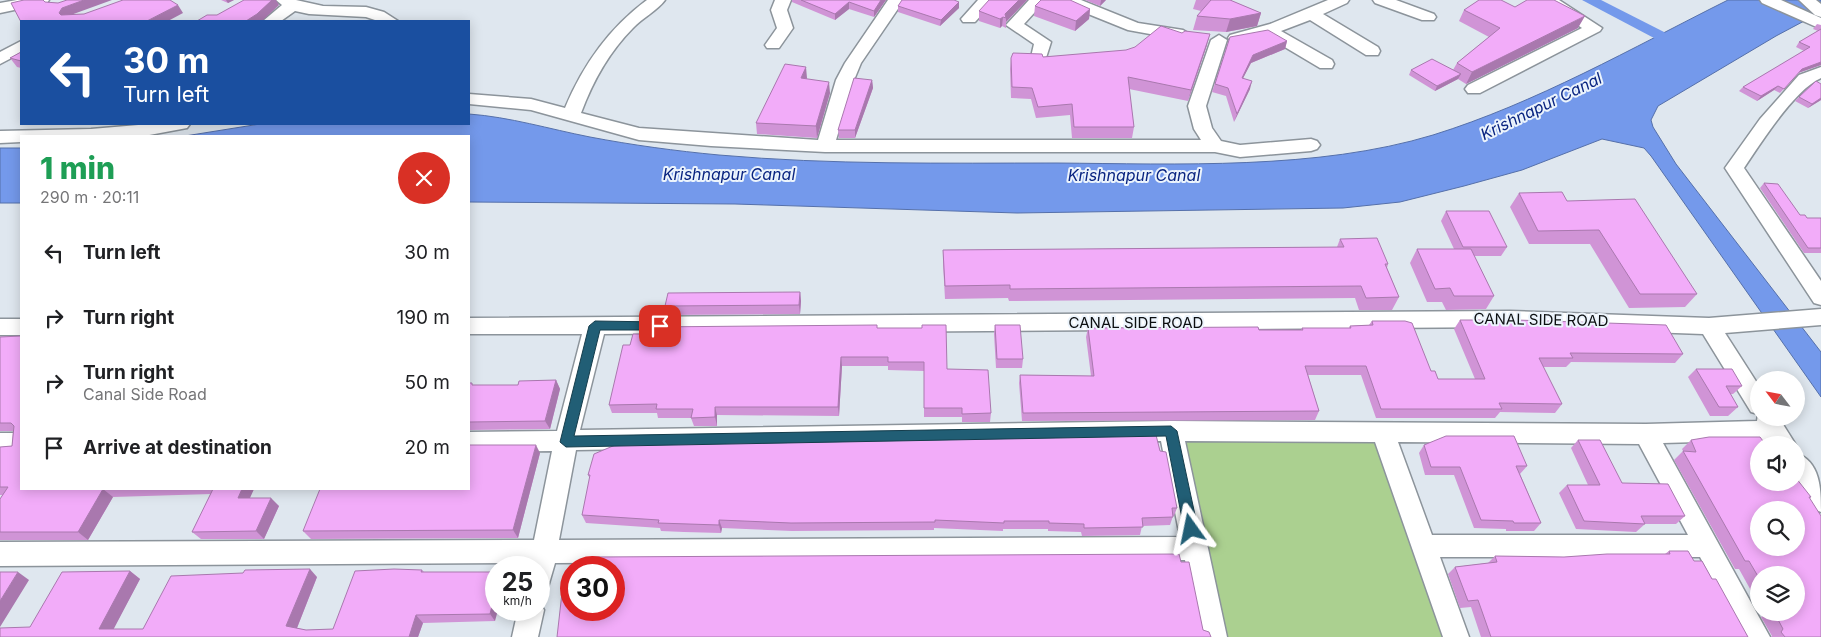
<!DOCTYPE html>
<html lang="en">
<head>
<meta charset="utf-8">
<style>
  :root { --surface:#fff; --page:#f6f6f6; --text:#202124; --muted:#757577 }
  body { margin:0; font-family:Inter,sans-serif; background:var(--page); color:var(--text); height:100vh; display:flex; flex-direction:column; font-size:19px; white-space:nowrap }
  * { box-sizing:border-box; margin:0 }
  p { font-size:16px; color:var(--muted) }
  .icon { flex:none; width:28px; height:28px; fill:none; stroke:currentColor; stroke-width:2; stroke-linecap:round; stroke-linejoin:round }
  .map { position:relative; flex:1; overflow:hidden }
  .panel { position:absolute; left:20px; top:135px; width:450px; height:355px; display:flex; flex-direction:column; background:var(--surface); border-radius:0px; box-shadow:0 2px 12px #0003 }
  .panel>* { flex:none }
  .guide { position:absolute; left:20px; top:20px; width:450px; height:105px; border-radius:0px; box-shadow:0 2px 12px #0003; background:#1a4fa0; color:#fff; overflow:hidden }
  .needle { width:32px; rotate:302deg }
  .tools { position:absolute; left:1750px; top:371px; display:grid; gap:10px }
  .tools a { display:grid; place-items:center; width:55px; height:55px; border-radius:50%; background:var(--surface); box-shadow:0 2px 12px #0003; font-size:25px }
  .speed { position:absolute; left:485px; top:556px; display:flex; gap:10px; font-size:25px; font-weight:700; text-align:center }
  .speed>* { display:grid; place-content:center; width:65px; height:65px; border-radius:50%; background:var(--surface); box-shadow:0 2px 12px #0003; line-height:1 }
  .speed small { font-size:12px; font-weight:400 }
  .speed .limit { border:8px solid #d22; background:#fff; color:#111 }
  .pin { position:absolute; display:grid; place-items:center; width:42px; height:42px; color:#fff; margin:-21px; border-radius:10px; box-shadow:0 2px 8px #0006 }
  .me { position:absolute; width:55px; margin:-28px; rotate:348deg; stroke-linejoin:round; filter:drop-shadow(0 0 4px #0008) }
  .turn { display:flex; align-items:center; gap:18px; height:105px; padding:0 20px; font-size:22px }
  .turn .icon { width:65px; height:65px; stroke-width:2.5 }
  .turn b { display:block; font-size:35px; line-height:42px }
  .round { display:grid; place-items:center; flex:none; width:52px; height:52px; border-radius:26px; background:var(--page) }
  .head { display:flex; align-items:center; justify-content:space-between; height:85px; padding:0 20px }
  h1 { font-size:30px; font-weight:800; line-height:38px; color:#1e9e55 }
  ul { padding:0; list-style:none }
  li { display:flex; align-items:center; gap:15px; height:65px; padding:0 20px }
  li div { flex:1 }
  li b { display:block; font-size:19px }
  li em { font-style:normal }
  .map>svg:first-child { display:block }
  .green { fill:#abd090 }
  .water { fill:#7499eb; stroke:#5570aa }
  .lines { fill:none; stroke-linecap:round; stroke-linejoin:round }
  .canal { fill:#7499eb; fill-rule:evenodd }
  .minor-casing { stroke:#8c949b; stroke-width:3 }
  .minor { fill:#fff; fill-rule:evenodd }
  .wall { fill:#d094d6 }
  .shaded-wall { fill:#a978ae }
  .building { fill:#f2acf9; stroke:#a978ae; fill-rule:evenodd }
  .route { fill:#215e75; stroke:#153d4c }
  .labels { text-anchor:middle; stroke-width:4; stroke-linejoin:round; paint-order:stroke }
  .street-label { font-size:15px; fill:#0c0f11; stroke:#ecf4fc }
  .water-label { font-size:16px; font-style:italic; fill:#092481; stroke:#ecf4fc }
</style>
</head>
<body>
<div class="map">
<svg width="1821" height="637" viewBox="0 0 1821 637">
  <rect width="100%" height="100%" fill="#dfe7ef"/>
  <!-- green -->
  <path class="green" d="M1180 438 1380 440 1446 637H1221Z"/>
  <!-- water -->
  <path class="water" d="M1728 0H1821V12L1776 36 1658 106 1651 120 1653 127 1676 164 1821 352V397L1651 156 1644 148 1602 139 1522 170 1464 186 1400 202 1343 208 1017 213 735 204 469 202V136H185L260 124H469V114C510 117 549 129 590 137 632 145 676 151 719 155 832 165 944 163 1057 163 1177 164 1318 170 1433 135 1536 103 1632 48 1728 0Z
    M0 148H21V203H0Z"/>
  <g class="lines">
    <!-- canal -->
    <path class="canal" d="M1582 0H1601L1664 32 1667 35 1659 40 1654 38Z"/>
    <defs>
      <path id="minor" d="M17 0H49L47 3 0 13V3Z
        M276 0H296L323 6 366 7 384 12 398 21H378L366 17 309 14 295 11 281 21H263L282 5Z
        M647 0H665C657 11 642 18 633 28 609 52 593 81 581 113L639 128 818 140 836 80 845 63 888 0H904L861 63 854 80 836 140H1201L1194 129 1188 106 1211 40 1219 35 1227 40 1206 106 1212 128 1221 141 1240 145 1311 139 1317 141 1320 145 1317 149 1311 151 1240 157 1215 152H825L711 146 639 140 531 110 469 104V94L531 99 565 108C583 65 609 28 647 0Z
        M775 0H791L787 10 793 28 779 48H767L765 45 777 28 771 10Z
        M978 0H995L975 22H963L961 19Z
        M1029 0H1046L1024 24 1051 42 1045 61H1033L1031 57 1034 44 1006 25Z
        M1059 0H1081L1138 23 1183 30 1191 35 1183 40 1128 30 1061 3Z
        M1328 0H1349L1347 3 1323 14 1378 47 1380 51 1378 55H1366L1310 20 1281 31 1332 60 1334 64 1332 68H1320L1266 36 1236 43 1228 38 1230 35 1270 24Z
        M1373 0H1396L1434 14 1436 17 1434 20H1422L1375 3Z
        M1540 0H1559L1602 28 1600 31 1480 93H1468L1465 89 1468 85 1582 28Z
        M1760 0H1781L1821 18V29L1762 3Z
        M1799 0H1816L1821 4V17L1815 15Z
        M21 41V53L0 64V52Z
        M1821 67V78C1794 90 1761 143 1744 168L1821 281V305L1814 303 1725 168 1760 119 1799 75Z
        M150 124H190L187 128 144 136H21V142L0 143V131L91 129Z
        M1821 309V325L1725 333 1759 386V418H1779L1796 445H1771L1768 440 1663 443 1770 637H1743L1700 557H1440L1469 637H1443L1375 442 1185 441 1227 637H1201L1185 560 555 563 548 587 539 591V568H528L529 563 0 566V542L534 540 552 451 469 452V432L557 431 582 334H469V318L1510 311 1709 318ZM1510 327 1703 334 1751 412 1758 414 1757 421 1646 424 1171 421 580 430 604 334ZM1161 441 1180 537 559 540 576 450ZM1398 442 1639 444 1688 535H1432Z
        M0 319H21V335H0Z
        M0 433H21V453H0Z
        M1796 453C1821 462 1821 490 1821 512 1796 503 1796 475 1796 453Z
        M539 601 544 610 538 637H512L518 610H539Z"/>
    </defs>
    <!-- minor casing -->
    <use href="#minor" class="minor-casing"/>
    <!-- minor -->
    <use href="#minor" class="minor"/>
  </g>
  <!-- wall -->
  <path class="wall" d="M221 0H234L228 3Z
    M792 0H886L874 17 849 9 835 20 792 2Z
    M1027 0 1006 22V28L1002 26 1000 28 979 21V11Z
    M1085 0H1106L1100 6Z
    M1196 0H1232V1L1261 13 1257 26 1226 32 1193 30 1197 16 1201 11 1193 9Z
    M898 6 959 8 940 26 898 12Z
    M1035 6 1090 9 1089 19 1075 31 1034 16Z
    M1515 7 1578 28 1466 84 1458 79 1435 91 1409 75 1411 70H1453L1457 63 1489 37 1459 21 1464 10Z
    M1817 24 1821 25V65L1798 73 1780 93 1774 90 1757 101 1739 91 1743 87 1804 51 1796 47 1799 42 1818 31 1813 29Z
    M1230 37 1287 41 1285 49 1251 63 1243 78 1250 89 1234 122 1226 96 1212 92Z
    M1207 45 1188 101 1129 89 1134 127 1132 138H1072L1070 115 1036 118 1031 99 1011 98 1010 69 1011 58 1043 57Z
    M21 52V68L17 67 10 58Z
    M807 78V79L830 93 817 138 757 134 756 123Z
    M872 80 873 88 855 138H839L838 130Z
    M1821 84V100L1808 108 1795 101 1799 97Z
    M1764 183 1800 215 1807 218H1821V253H1804L1760 188Z
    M1519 193 1567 201 1697 294 1685 307 1629 308 1590 244H1529L1510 207Z
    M1446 211 1507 247 1501 256H1474L1494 296 1486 309 1446 310 1442 302H1427L1410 263 1417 249H1454L1441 221Z
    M1340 239 1388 264 1387 268 1399 297 1392 310H1359L1355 298 1009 301 1008 298 945 299 943 263V250L1337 247Z
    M800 292 801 301 800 314 668 315 665 306Z
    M1460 320 1683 354 1675 363 1571 362 1566 367H1543L1562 404 1555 413 1500 412 1495 418H1376L1361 375H1308L1319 411 1315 420 1022 421 1019 383 1020 375 1091 376 1086 337 1088 328 1301 330 1302 328H1349L1350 326 1369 325 1372 321 1431 371 1438 379H1475L1454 329Z
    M995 325 1023 359 1022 368H996L994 334Z
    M877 328 947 369 991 413 990 422H962V417H924V371L888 370V366H842L839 416 717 415V426H694L691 418H658L657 413H612L609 405 630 345Z
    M21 336V489H254L249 498 279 506 264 539H201L192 532 211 494 113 497 88 540H0V499L3 495H0V447L12 446 13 431H0V337Z
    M1696 369 1742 386 1733 394H1730L1738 407 1728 416H1710L1688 377Z
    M556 380 560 389 550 429 469 430V383L473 385H518Z
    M1578 440 1622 483 1685 516 1676 524H1645L1636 532 1576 529 1559 493 1567 485H1588L1571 448Z
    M1691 440 1759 445 1811 497 1810 498 1821 637H1771L1772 636 1761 617 1764 615 1763 612H1796L1759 575V605L1739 569H1735L1674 460 1683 451 1682 449Z
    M1424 445 1527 466 1520 474 1541 523 1534 531H1506V529L1474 528 1454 475H1425L1419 453Z
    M1160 451 1177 508 1174 516H1173L1170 525 1142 526 1140 535 1082 536 1081 532 1048 531V529H1003V531L934 528V530L792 531 722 528 721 533 684 532 661 531 660 528 586 523 582 515 590 479 588 475Z
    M540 453 518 538 311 539 303 531Z
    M1669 551 1694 561 1712 579 1748 637H1481L1471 607 1460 608 1448 574 1455 567 1488 563 1495 556 1564 557 1665 554Z
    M422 570 424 572H496L495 621 423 623 418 637H0L30 627 130 571 140 579 113 629H143L317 577 297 628 306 630 333 629Z"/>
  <!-- shaded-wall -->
  <path class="shaded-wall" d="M84 0H112L68 16 65 21 59 13 62 8Z
    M226 0H234L228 3Z
    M272 0H276L279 5 262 21H246Z
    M881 0H886L874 17V11Z
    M1019 0H1027L1006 22V18L1005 14Z
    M1101 0H1106L1100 6Z
    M849 2V9L835 20V14Z
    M959 2V8L940 26 941 20Z
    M178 5 183 13 168 21H147Z
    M1090 9 1089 19 1075 31 1076 21Z
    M1261 13 1257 26 1226 32 1230 19Z
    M1585 16 1578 28 1466 84 1472 72Z
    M1003 17 1002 26 1000 28V19Z
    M1210 34 1207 45 1188 101 1191 90Z
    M1287 41 1285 49 1251 63 1239 86 1242 78 1253 55Z
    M1821 62V65L1798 73 1780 93 1802 69Z
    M806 67 807 78 802 90 801 78Z
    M1461 74 1458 79 1435 91 1437 86Z
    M872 80 873 88 855 138V130Z
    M1252 81 1250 89 1234 122 1237 114Z
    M829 82 830 93 817 138 816 126Z
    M1778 86 1774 90 1757 101 1761 96Z
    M1821 98V100L1808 108 1812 104Z
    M800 292 801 301 800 314 799 305Z
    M841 357 842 366 839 416 838 407Z
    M556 380 560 389 550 429 545 421Z
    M715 407 717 415V426L715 417Z
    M536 445 540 453 518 538 513 530Z
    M103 489 113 497 88 540 78 532Z
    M242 489H254L246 507 238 498Z
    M271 498 279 506 264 539 256 531Z
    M719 520 722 528 721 533 719 525Z
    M310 569 317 577 295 633 286 626Z
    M130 571 140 579 110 636 99 629Z
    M18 572 29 580 0 627V601Z
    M496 590V610H498L495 621 490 614Z
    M416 615 423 623 418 637H409Z"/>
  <!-- building -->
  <path class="building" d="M24 0H43L45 2 58 3 67 0H84L62 8 59 13 61 15 84 14 123 0H170L178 5 147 21H21V22L11 3Z
    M244 0H272L257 14 246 21H197L207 15H217Z
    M801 0H881L874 11 849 2 835 14Z
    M902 0H954L959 2 941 20 898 6Z
    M989 0H1019L1005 14 1006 18 1003 17 1000 19 979 11Z
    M1041 0H1070L1090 9 1076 21 1035 6Z
    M1210 0H1230L1261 13 1230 19 1197 16 1211 0Z
    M1479 0H1501L1515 7 1527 0H1554L1585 16 1472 72 1457 63 1500 28 1464 10Z
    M1161 26 1182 33 1185 31 1210 34 1191 90 1128 77 1134 127H1074L1072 104 1038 107 1032 88 1012 87 1011 58 1013 53 1042 54 1043 57 1126 50 1135 47Z
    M1821 29V62L1802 69 1784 89 1778 86 1761 96 1743 87 1810 47 1799 42Z
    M1268 30 1287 41 1253 55 1242 78 1252 81 1237 114 1228 88 1215 84 1230 37Z
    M21 52V61L10 58Z
    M1432 59 1461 74 1437 86 1411 70Z
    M785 64 806 67 801 78 829 82 816 126 756 123Z
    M854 78 872 80 855 130H838Z
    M1816 81 1821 84V98L1812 104 1799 97Z
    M1764 183 1778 184 1800 215H1805L1807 218H1821V248H1808Z
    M1562 192 1567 201 1635 199 1697 294H1640L1599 230 1538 231 1519 193Z
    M1446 211H1489L1507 247H1463Z
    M1377 238 1388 264H1385L1399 297 1366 298 1361 286 1010 289V285L945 286 943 250 1344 247 1340 239Z
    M1417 249H1471L1494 296H1454L1450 288 1435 289Z
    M800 292 799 305 665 306 668 293Z
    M1460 320H1516L1666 325 1683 354 1570 353 1573 358H1539L1562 404 1499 403 1502 409H1381L1366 366H1305L1319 411 1023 413 1020 375 1094 376 1088 328 1258 327 1259 330H1303L1302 328H1351L1350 326 1373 325 1372 321H1405L1412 323 1431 371H1435L1438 379H1485Z
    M877 325V328H922V325H946L947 369 988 370 991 413 962 414V408H924V362H888V357H841L838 407H715V417L691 418 693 409H656L657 404 609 405 623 345H630L633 334H645L647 327Z
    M995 325H1020L1023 359H997Z
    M21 336V489H103L78 532H0V499L8 487H0V447L12 446 14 426 11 423H0V337Z
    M1696 369H1732L1742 386H1726L1738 407H1719Z
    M556 380 545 421 469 422V383H472V385H518L519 381Z
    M1156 435 1160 451 1166 452 1177 508H1172L1173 517 1142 518 1143 527 1084 528V524L1049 523V521H1004V523L935 520V522L791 523 719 520V525L658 523 659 520 582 515 590 475H588L594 454 620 443Z
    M1446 436H1514L1527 466H1516L1541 523H1514L1513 521 1481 520 1460 467H1431L1424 445Z
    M1709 437H1760L1766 445H1759V482H1796V478L1811 497H1809L1821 516V637H1785L1781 632 1783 629 1774 612H1796V575H1759V578L1749 561H1745L1683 451 1696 452 1691 440ZM1759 510H1796V548H1759Z
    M1578 440H1600L1622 483 1668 484 1685 516H1641L1645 524 1584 521 1567 485H1600Z
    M469 445H536L513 530 303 531 320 489H469Z
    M213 489H242L238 498H271L256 531 192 532Z
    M1669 551H1688L1694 561H1702L1712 579H1716L1748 637H1491L1478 600 1468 601 1455 567 1497 562 1495 556 1564 557 1607 554H1670Z
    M1179 554 1181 562H1189L1203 630 1209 632 1211 637H557L563 584 570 583 571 575V610H614V568H575L590 561 591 557Z
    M310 569 286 626 306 630 333 629 355 571 394 569 422 570 421 572H496V590L490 614 416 615 409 637H0V628L30 627 62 572 130 571 99 629H143L171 576 243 573 245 570Z
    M0 572H18L0 601Z"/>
  <!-- route -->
  <path class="route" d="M595 321 660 322 666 326 660 330H600L574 436 1171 426 1177 431 1198 529 1196 533 1191 535 1186 533 1184 529 1166 436 566 447 560 442 589 326Z"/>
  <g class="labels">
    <!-- street labels -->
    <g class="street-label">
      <text transform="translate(1541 320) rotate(1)" y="5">CANAL SIDE ROAD</text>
      <text x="1136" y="328">CANAL SIDE ROAD</text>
    </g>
    <!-- water labels -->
    <g class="water-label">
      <text transform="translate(1541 106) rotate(-26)" y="6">Krishnapur Canal</text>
      <text x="729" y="180">Krishnapur Canal</text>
      <text x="1134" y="181">Krishnapur Canal</text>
    </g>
  </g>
</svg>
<div class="tools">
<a><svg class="needle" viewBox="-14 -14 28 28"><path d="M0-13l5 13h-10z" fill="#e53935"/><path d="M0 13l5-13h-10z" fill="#757577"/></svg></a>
<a><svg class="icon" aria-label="sound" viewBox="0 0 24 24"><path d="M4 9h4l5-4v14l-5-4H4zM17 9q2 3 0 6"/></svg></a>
<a><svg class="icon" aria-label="search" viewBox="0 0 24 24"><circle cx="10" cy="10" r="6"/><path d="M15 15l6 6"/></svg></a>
<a><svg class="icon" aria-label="layers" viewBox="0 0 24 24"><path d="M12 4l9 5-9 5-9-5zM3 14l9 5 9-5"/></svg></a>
</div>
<div class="speed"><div>25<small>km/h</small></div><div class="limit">30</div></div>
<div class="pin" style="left:660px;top:326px;background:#d93025"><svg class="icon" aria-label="arrive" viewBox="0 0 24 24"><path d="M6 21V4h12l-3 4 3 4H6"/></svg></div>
<svg class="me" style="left:1191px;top:529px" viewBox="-20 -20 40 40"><path d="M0-17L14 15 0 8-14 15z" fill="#215e75" stroke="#fff" stroke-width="4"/></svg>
<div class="guide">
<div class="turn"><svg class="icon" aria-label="left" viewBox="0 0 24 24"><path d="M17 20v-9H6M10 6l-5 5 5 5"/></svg><div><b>30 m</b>Turn left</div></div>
</div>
<section class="panel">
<div class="head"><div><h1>1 min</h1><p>290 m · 20:11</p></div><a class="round" style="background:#d93025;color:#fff"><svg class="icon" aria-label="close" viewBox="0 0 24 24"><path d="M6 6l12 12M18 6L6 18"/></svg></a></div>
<ul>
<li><svg class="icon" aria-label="left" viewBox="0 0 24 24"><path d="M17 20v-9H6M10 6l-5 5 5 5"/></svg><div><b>Turn left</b></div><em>30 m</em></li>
<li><svg class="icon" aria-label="right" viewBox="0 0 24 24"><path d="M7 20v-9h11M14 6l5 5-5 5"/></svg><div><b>Turn right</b></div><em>190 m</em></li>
<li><svg class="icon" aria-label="right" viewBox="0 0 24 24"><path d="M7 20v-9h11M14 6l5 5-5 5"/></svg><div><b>Turn right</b><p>Canal Side Road</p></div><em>50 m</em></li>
<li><svg class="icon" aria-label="arrive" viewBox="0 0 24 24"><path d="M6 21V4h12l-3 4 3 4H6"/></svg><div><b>Arrive at destination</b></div><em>20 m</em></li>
</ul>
</section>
</div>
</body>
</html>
